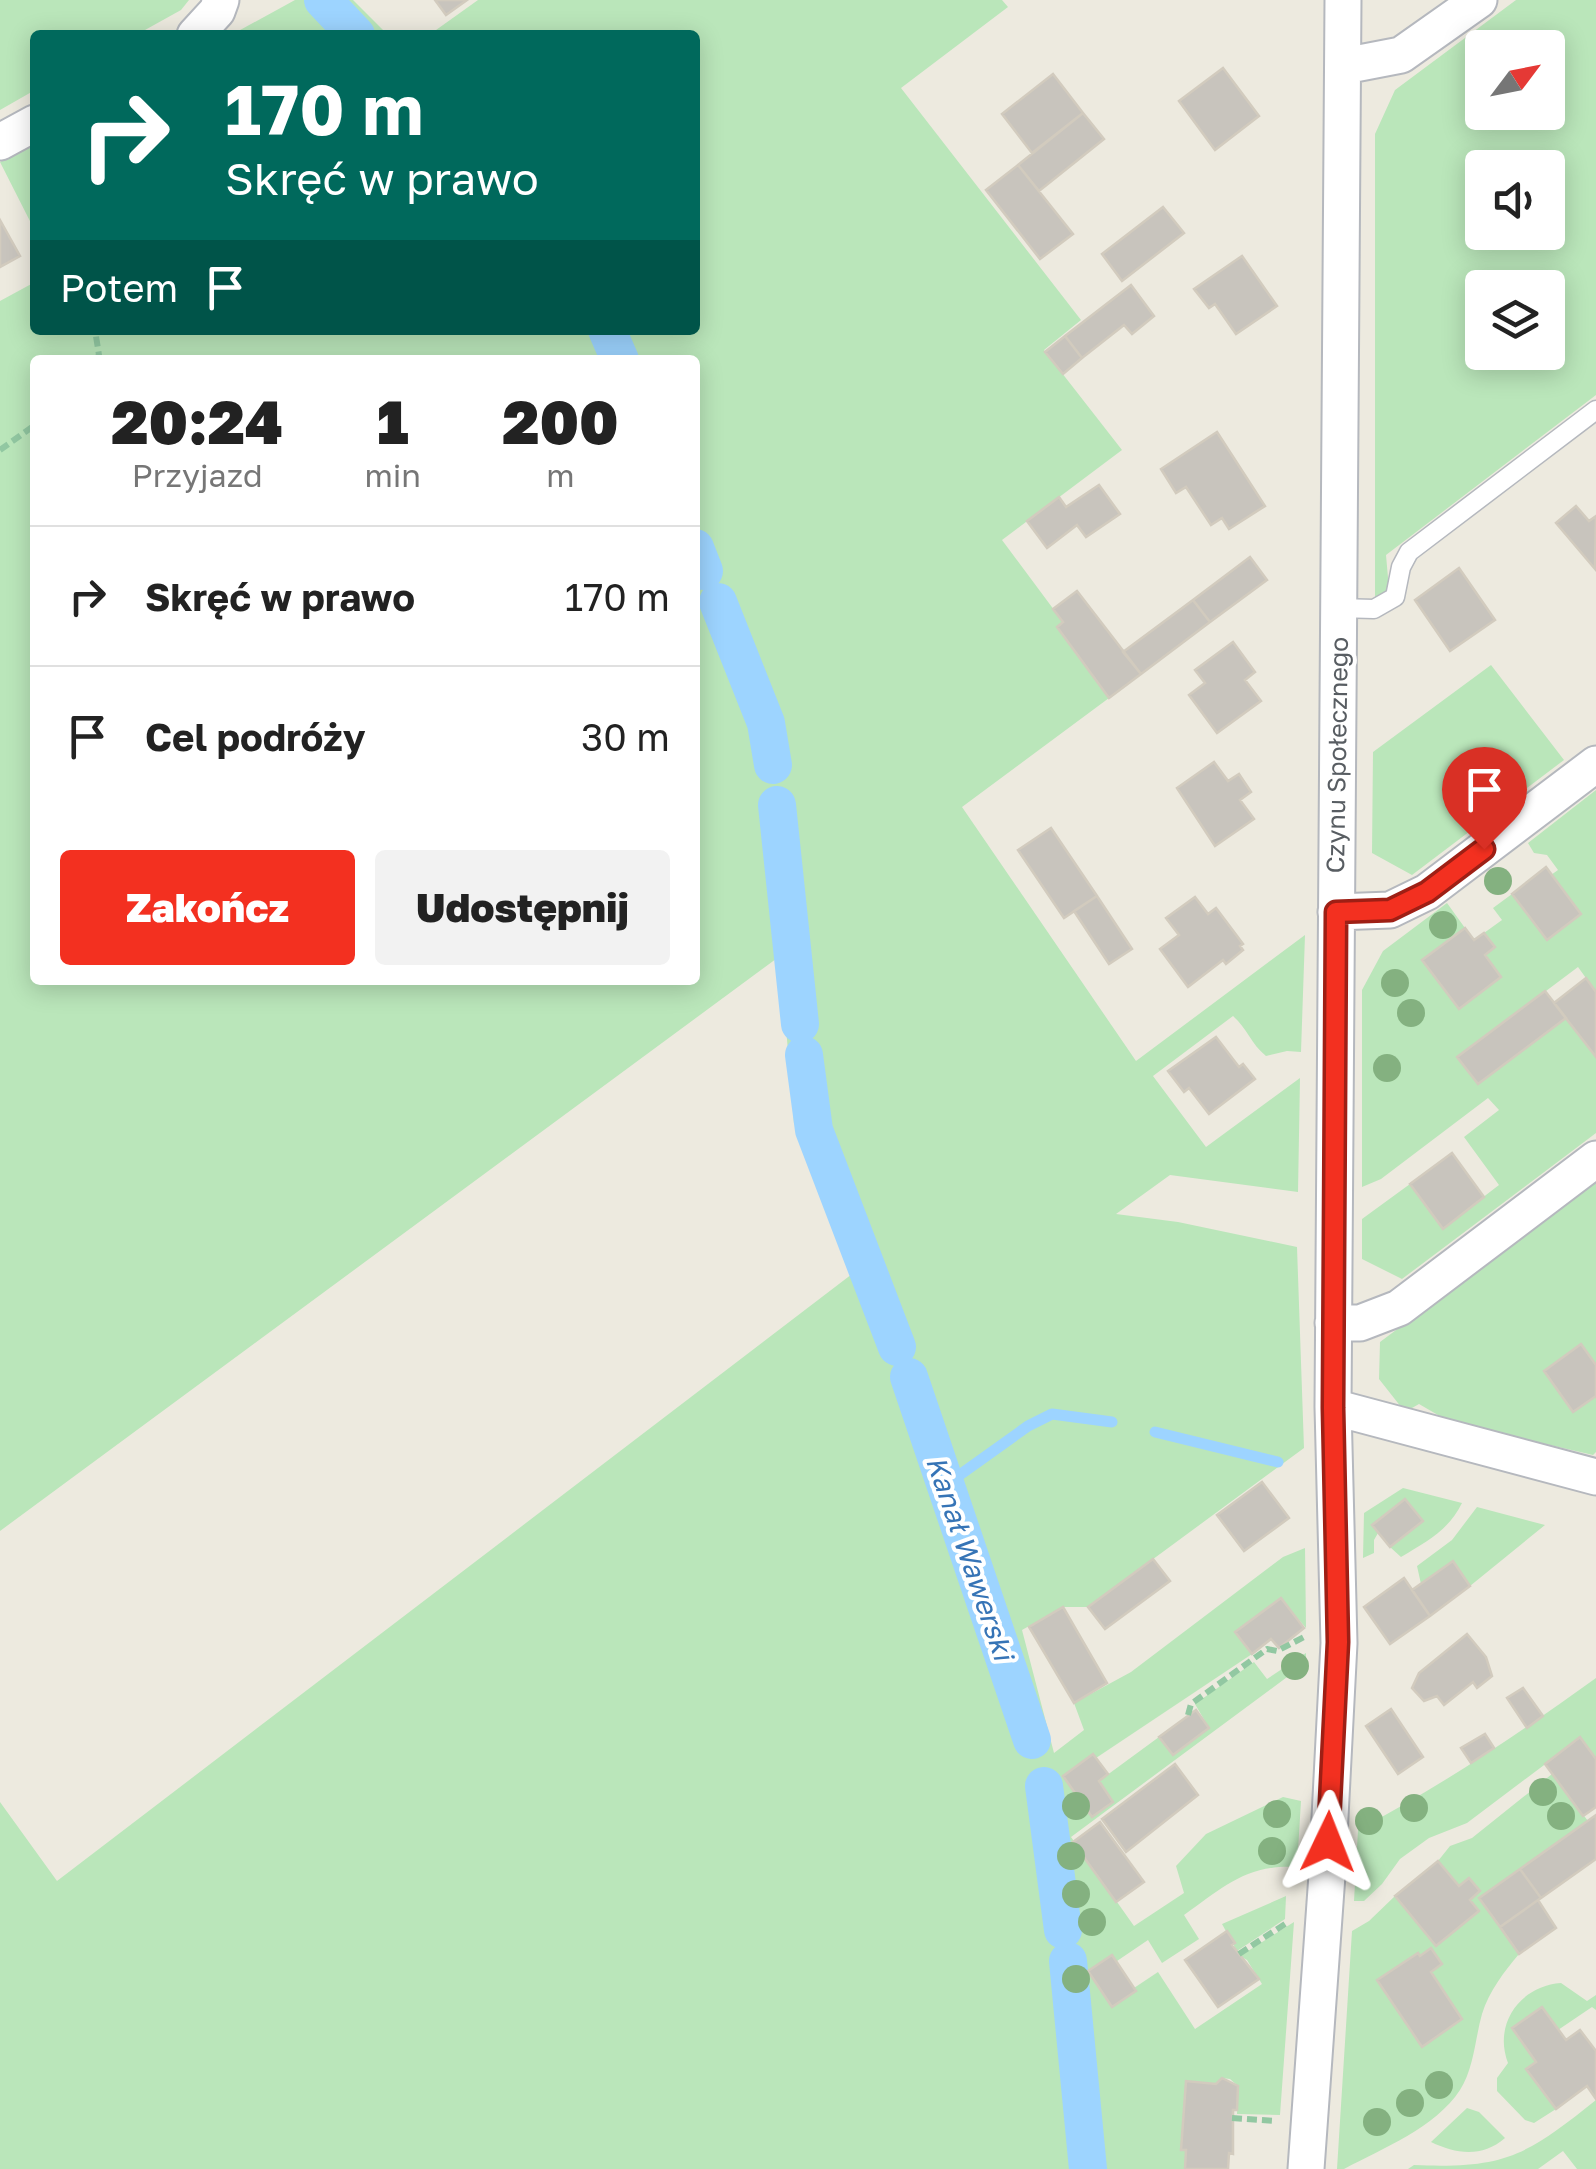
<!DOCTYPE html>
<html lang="pl">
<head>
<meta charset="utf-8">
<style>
  :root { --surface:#fff; --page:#f2f2f2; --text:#222; --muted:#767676; --line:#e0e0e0; --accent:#f33020 }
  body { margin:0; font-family:"Golos Text",sans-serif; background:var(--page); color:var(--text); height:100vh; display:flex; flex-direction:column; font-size:38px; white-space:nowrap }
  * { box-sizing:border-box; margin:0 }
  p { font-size:32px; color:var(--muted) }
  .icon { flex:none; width:55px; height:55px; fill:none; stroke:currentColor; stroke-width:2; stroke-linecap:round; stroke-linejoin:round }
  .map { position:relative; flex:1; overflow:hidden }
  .details { position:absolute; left:30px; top:355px; width:670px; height:630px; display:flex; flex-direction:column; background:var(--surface); border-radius:10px; box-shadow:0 5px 25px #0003 }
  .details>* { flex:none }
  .hud { position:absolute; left:30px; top:30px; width:670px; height:305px; border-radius:10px; box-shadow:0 5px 25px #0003; background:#00695c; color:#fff; overflow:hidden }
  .needle { width:65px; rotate:58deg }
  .fabs { position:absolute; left:1465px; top:30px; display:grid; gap:20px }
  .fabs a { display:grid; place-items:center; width:100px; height:100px; border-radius:10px; background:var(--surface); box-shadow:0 5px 25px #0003; font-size:50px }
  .pin { position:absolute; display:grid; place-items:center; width:85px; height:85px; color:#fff; margin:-102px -42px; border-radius:50% 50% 50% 0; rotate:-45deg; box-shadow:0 0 10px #0007 }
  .pin .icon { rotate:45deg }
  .me { position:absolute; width:110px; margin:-55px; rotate:2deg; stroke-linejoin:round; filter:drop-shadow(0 0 8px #0008) }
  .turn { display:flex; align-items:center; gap:35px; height:210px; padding:0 30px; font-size:45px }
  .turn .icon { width:130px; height:130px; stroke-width:2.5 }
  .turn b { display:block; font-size:70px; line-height:85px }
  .then { display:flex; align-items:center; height:95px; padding:0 30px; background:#0003; gap:20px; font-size:38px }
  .eta { display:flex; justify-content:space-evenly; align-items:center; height:170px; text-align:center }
  .eta b { font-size:60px; font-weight:800; line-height:70px }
  .action { display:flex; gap:20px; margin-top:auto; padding:20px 30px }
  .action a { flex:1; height:115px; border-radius:10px; background:var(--accent); color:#fff; font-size:40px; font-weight:800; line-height:115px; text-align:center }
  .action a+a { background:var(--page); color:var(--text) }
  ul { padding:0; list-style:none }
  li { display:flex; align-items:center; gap:30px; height:140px; padding:0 30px; border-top:2px solid var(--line) }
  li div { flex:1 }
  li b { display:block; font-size:38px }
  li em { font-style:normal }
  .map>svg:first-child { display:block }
  .green { fill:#bae6ba; fill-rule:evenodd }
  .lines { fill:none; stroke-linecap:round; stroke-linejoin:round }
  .stream { stroke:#9dd4ff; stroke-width:11 }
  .canal { stroke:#9dd4ff; stroke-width:38 }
  .building { fill:#c8c4bd; stroke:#d2cbbe; stroke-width:2.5 }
  .lane-casing { stroke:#b5b8be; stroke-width:21 }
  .street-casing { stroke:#b5b8be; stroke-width:39 }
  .path { stroke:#92c8a2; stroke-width:6; stroke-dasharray:10 5; stroke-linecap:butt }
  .lane { stroke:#fff; stroke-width:18 }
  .street { stroke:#fff; stroke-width:35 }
  .tree { fill:#84b180 }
  .route-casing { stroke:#9e1f15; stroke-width:25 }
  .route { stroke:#f33020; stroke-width:18 }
  .labels { text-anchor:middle; stroke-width:8; stroke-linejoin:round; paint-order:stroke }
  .street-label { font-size:25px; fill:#585d62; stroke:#fff }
  .water-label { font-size:28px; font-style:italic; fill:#3674b6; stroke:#fff }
</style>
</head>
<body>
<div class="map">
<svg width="1596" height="2169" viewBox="0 0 1596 2169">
  <rect width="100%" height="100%" fill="#edeadf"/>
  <!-- green -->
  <path class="green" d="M0 0H189L181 10 136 35H35V90L0 110Z
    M295 0H353L388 35H231Z
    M478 0H1002L1008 7 901 88 1081 320 1044 350 1122 450 1002 540 1063 622 1057 628 1109 698 962 807 1136 1061 1305 935 1301 1052 1287 1051 1266 1056C1251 1044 1247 1028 1233 1016L1153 1076 1206 1147 1300 1078 1298 1192 1170 1175 1116 1214 1178 1222 1297 1247 1304 1448 1088 1607H1063L1022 1630 1054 1753 1084 1730 1074 1703 1131 1672 1283 1557 1305 1548 1306 1628 1280 1598 1236 1632 1252 1654 1096 1758 1092 1754 1063 1776 1093 1817 1113 1802 1099 1781 1159 1737 1173 1755 1209 1728 1195 1704 1254 1662 1267 1679 1306 1653V1663L1071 1837 1134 1926 1184 1893 1176 1866 1206 1834 1283 1797 1301 1801 1297 1867C1246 1864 1223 1888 1184 1915L1199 1939 1162 1963 1148 1940 1117 1961 1112 1955 1134 1988 1158 1972 1195 2029 1262 1984 1247 1960 1240 1956 1294 1922 1280 2115 1237 2114 1238 2086 1230 2079 1222 2078 1216 2084 1186 2081 1181 2149 1186 2150 1185 2169H0V1802L57 1881 856 1271 794 1123 780 956 0 1531V301L35 282V330H695V35H429ZM35 360H695V980H35Z
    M1516 0H1596V395L1386 555 1389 589 1375 599V134L1395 90ZM1482 48H1548V112H1482ZM1482 168H1548V232H1482ZM1482 288H1548V352H1482Z
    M35 143V231L0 162Z
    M1491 665 1564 760 1412 875 1372 853 1373 752Z
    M1596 790V992L1578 967 1458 1057 1478 1084 1566 1018 1596 1057V1133L1402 1279 1362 1259V1219L1410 1184 1443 1228 1499 1185 1464 1137 1499 1110 1488 1098 1381 1179 1362 1187V990L1383 951 1447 903 1465 928 1423 959 1459 1008 1501 977 1485 955 1495 947 1484 933 1502 920 1493 908 1512 894 1547 940 1551 875 1558 870 1547 855 1534 853 1528 843Z
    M1596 1181V1452L1593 1455 1450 1422 1419 1404 1405 1412 1379 1379 1380 1342Z
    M1403 1488 1462 1503C1449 1530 1426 1542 1401 1557L1390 1547 1423 1521 1405 1499 1372 1525 1378 1533 1374 1540V1553L1363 1558 1364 1513Z
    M1477 1507 1545 1525 1470 1586 1453 1561 1421 1584 1417 1566 1452 1540Z
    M1596 1678V1759L1580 1738 1467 1823 1429 1838 1400 1859 1382 1884 1364 1901H1354L1358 1830C1441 1786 1520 1733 1596 1678Z
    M1552 1774 1588 1821 1480 1898 1519 1954C1504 1972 1489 1991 1482 2014 1475 2039 1474 2068 1460 2090 1435 2128 1383 2148 1344 2169H1337L1352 1931 1369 1921 1395 1896 1436 1945 1470 1900 1438 1861 1450 1846 1472 1838ZM1431 1948 1442 1964 1431 1972 1462 2019 1422 2047 1378 1979 1417 1953 1420 1956Z
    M1286 1896 1285 1919 1237 1951 1222 1924Z
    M1561 1983 1587 2001 1596 1995V2010L1592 2007 1558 2030 1541 2007 1512 2028 1536 2062 1527 2069 1556 2109 1534 2123 1525 2120 1497 2091V2078L1508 2063C1493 2024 1520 1986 1561 1983Z
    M1596 2100V2169H1577L1563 2151 1538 2169H1408L1414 2165C1506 2169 1527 2155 1596 2100Z
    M1467 2108 1479 2112 1505 2138C1482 2158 1456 2154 1431 2142Z"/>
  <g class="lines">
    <!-- stream -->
    <path class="stream" d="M1155 1432 1278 1462
      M947 1484 1028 1426 1052 1414 1112 1422"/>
    <!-- canal -->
    <path class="canal" d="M323 0 356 35
      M607 330 620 360
      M695 548 704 571
      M718 602 766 723 773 765
      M777 805 800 1024
      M804 1055 814 1130 897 1347
      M909 1377 1032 1740
      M1044 1786 1063 1930
      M1068 1961 1088 2169"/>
  </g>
  <!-- building -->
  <path class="building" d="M435 0H467L446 15Z
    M1223 68 1259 116 1215 150 1179 101Z
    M1053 74 1083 113 1032 153 1002 114Z
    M1083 113 1104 139 1039 191 1018 165Z
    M1018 165 1073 234 1040 259 986 190Z
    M1163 207 1184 233 1122 281 1102 254Z
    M0 220 20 256 0 267Z
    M1242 256 1277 306 1236 334 1215 304 1209 308 1194 289Z
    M1131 285 1154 316 1132 334 1124 325 1082 358 1065 336Z
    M1065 336 1082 358 1063 374 1045 352Z
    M1217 432 1265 506 1229 529 1222 518 1211 525 1186 487 1176 493 1161 469Z
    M1099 485 1120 514 1086 537 1077 525 1047 548 1027 521 1059 497 1066 507Z
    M1576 506 1589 521 1596 516 1595 569 1556 523Z
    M1250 557 1267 580 1210 622 1193 600Z
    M1459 568 1495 620 1450 651 1415 600Z
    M1077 591 1141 674 1109 698 1057 627 1063 622 1053 609Z
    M1193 600 1210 622 1141 674 1123 652Z
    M1233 642 1255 672 1245 680 1261 701 1217 733 1189 695 1205 683 1195 670Z
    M1214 762 1228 781 1239 774 1251 792 1240 800 1254 819 1215 846 1177 788Z
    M1051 828 1097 896 1064 918 1018 850Z
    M1546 867 1581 914 1547 940 1512 894Z
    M1097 896 1132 949 1109 964 1074 911Z
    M1195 897 1208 914 1216 908 1243 944 1240 946 1243 950 1226 964 1223 960 1188 987 1160 949 1179 935 1166 918Z
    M1465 928 1474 940 1484 933 1495 947 1485 955 1501 977 1459 1009 1422 960Z
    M1586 978 1596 992V1057L1554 1003Z
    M1545 991 1566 1018 1478 1084 1457 1057Z
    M1216 1037 1239 1067 1243 1064 1255 1079 1209 1114 1189 1088 1184 1092 1168 1071Z
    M1452 1153 1484 1197 1443 1229 1410 1184Z
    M1581 1344 1596 1365V1396L1573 1412 1544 1371Z
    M1262 1482 1289 1518 1244 1551 1217 1515Z
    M1405 1499 1423 1521 1390 1547 1372 1525Z
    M1153 1559 1170 1581 1105 1629 1088 1607Z
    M1453 1561 1470 1586 1430 1616 1412 1590Z
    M1404 1578 1430 1616 1390 1644 1364 1607Z
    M1281 1598 1304 1628 1279 1648 1271 1639 1252 1654 1235 1632Z
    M1063 1607 1107 1683 1074 1703 1029 1627Z
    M1467 1634 1486 1657 1492 1676 1477 1688 1473 1682 1444 1705 1437 1696 1424 1701 1412 1688 1419 1673Z
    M1523 1688 1543 1716 1527 1728 1507 1698Z
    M1391 1709 1423 1757 1398 1774 1366 1726Z
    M1196 1710 1209 1728 1173 1755 1159 1737Z
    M1485 1734 1494 1748 1471 1763 1461 1748Z
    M1580 1737 1596 1759V1807L1583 1816 1545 1764Z
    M1093 1754 1108 1774 1099 1781 1113 1802 1092 1817 1063 1776Z
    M1175 1764 1198 1795 1126 1852 1102 1819Z
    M1596 1815V1859L1541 1898 1520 1869Z
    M1100 1822 1144 1882 1116 1902 1073 1842Z
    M1438 1861 1459 1886 1469 1878 1480 1891 1470 1900 1479 1911 1436 1946 1395 1896Z
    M1520 1869 1541 1898 1500 1927 1479 1898Z
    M1538 1900 1556 1928 1519 1954 1500 1927Z
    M1227 1931 1235 1943 1232 1945 1259 1979 1218 2007 1185 1960Z
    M1431 1948 1442 1964 1431 1972 1462 2019 1422 2047 1377 1980 1418 1953 1420 1956Z
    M1112 1955 1136 1991 1112 2007 1088 1971Z
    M1542 2007 1566 2040 1580 2030 1596 2051V2099L1587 2086 1556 2109 1526 2069 1536 2062 1512 2028Z
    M1222 2078 1238 2086 1237 2110H1233V2154L1229 2153 1228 2169H1185L1186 2150H1181L1186 2081 1216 2084Z"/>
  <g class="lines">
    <defs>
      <path id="lane" d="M1338 608 1374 609 1395 597 1401 567 1409 552 1596 410"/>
      <path id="street" d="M195 35 217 11 221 0
        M1344 66 1401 55 1479 0
        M0 142 35 123
        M1336 912 1390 910 1427 892 1596 764
        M1333 1323H1360L1399 1308 1596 1159
        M1333 1407 1596 1477
        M1306 2169 1327 1875 1339 1643 1333 1407 1343 0"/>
    </defs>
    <!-- lane casing -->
    <use href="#lane" class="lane-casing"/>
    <!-- street casing -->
    <use href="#street" class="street-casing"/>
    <!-- path -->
    <path class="path" d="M95 360 99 355 95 330
      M0 450 35 425
      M1188 1715 1191 1704 1267 1649 1277 1651 1306 1636
      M1239 1954 1288 1922
      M1232 2118 1276 2121"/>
    <!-- lane -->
    <use href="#lane" class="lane"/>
    <!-- street -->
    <use href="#street" class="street"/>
  </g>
  <!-- trees -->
  <g class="tree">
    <circle cx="1498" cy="881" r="14"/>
    <circle cx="1443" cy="925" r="14"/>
    <circle cx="1395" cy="983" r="14"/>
    <circle cx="1411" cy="1013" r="14"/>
    <circle cx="1387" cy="1068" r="14"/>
    <circle cx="1295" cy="1666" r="14"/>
    <circle cx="1543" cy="1792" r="14"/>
    <circle cx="1076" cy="1806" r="14"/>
    <circle cx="1414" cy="1808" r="14"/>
    <circle cx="1277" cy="1814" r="14"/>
    <circle cx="1561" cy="1816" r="14"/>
    <circle cx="1369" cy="1821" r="14"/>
    <circle cx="1272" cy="1851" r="14"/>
    <circle cx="1071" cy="1856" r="14"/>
    <circle cx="1076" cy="1894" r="14"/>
    <circle cx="1092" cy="1922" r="14"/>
    <circle cx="1076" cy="1979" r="14"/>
    <circle cx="1439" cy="2085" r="14"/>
    <circle cx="1410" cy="2103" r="14"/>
    <circle cx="1377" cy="2122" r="14"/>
  </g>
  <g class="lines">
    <defs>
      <path id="route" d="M1328 1842 1338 1642 1333 1408 1336 912 1390 910 1427 892 1484 849"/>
    </defs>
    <!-- route casing -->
    <use href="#route" class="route-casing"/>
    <!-- route -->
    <use href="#route" class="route"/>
  </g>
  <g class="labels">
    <!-- street labels -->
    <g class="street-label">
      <text transform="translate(1337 755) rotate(-89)" y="9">Czynu Społecznego</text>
    </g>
    <!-- water labels -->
    <g class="water-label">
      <text transform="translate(970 1558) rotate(71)" y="10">Kanał Wawerski</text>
    </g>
  </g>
</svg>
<div class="fabs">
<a><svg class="needle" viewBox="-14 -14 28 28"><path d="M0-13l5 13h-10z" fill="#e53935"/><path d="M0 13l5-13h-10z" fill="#767676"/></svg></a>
<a><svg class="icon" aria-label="sound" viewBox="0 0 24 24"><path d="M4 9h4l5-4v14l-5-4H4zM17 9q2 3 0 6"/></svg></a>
<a><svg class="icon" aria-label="layers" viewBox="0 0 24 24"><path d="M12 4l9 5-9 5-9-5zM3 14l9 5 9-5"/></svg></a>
</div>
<div class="pin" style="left:1484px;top:849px;background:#d93025"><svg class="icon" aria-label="arrive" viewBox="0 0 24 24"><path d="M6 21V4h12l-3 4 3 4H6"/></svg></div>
<svg class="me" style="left:1328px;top:1842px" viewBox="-20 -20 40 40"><path d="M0-17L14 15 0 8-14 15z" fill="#f33020" stroke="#fff" stroke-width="4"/></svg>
<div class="hud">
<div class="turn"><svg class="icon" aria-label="right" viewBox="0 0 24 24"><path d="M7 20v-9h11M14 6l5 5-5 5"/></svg><div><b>170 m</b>Skręć w prawo</div></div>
<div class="then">Potem<svg class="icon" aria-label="arrive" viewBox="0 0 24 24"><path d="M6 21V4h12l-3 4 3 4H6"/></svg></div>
</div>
<section class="details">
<div class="eta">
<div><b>20:24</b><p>Przyjazd</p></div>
<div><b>1</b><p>min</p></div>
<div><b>200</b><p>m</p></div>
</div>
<ul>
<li><svg class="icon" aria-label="right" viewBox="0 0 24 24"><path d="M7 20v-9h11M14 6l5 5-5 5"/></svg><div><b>Skręć w prawo</b></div><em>170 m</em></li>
<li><svg class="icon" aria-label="arrive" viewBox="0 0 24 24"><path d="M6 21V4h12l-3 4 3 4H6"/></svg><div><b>Cel podróży</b></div><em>30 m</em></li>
</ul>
<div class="action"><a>Zakończ</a><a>Udostępnij</a></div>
</section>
</div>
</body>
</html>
